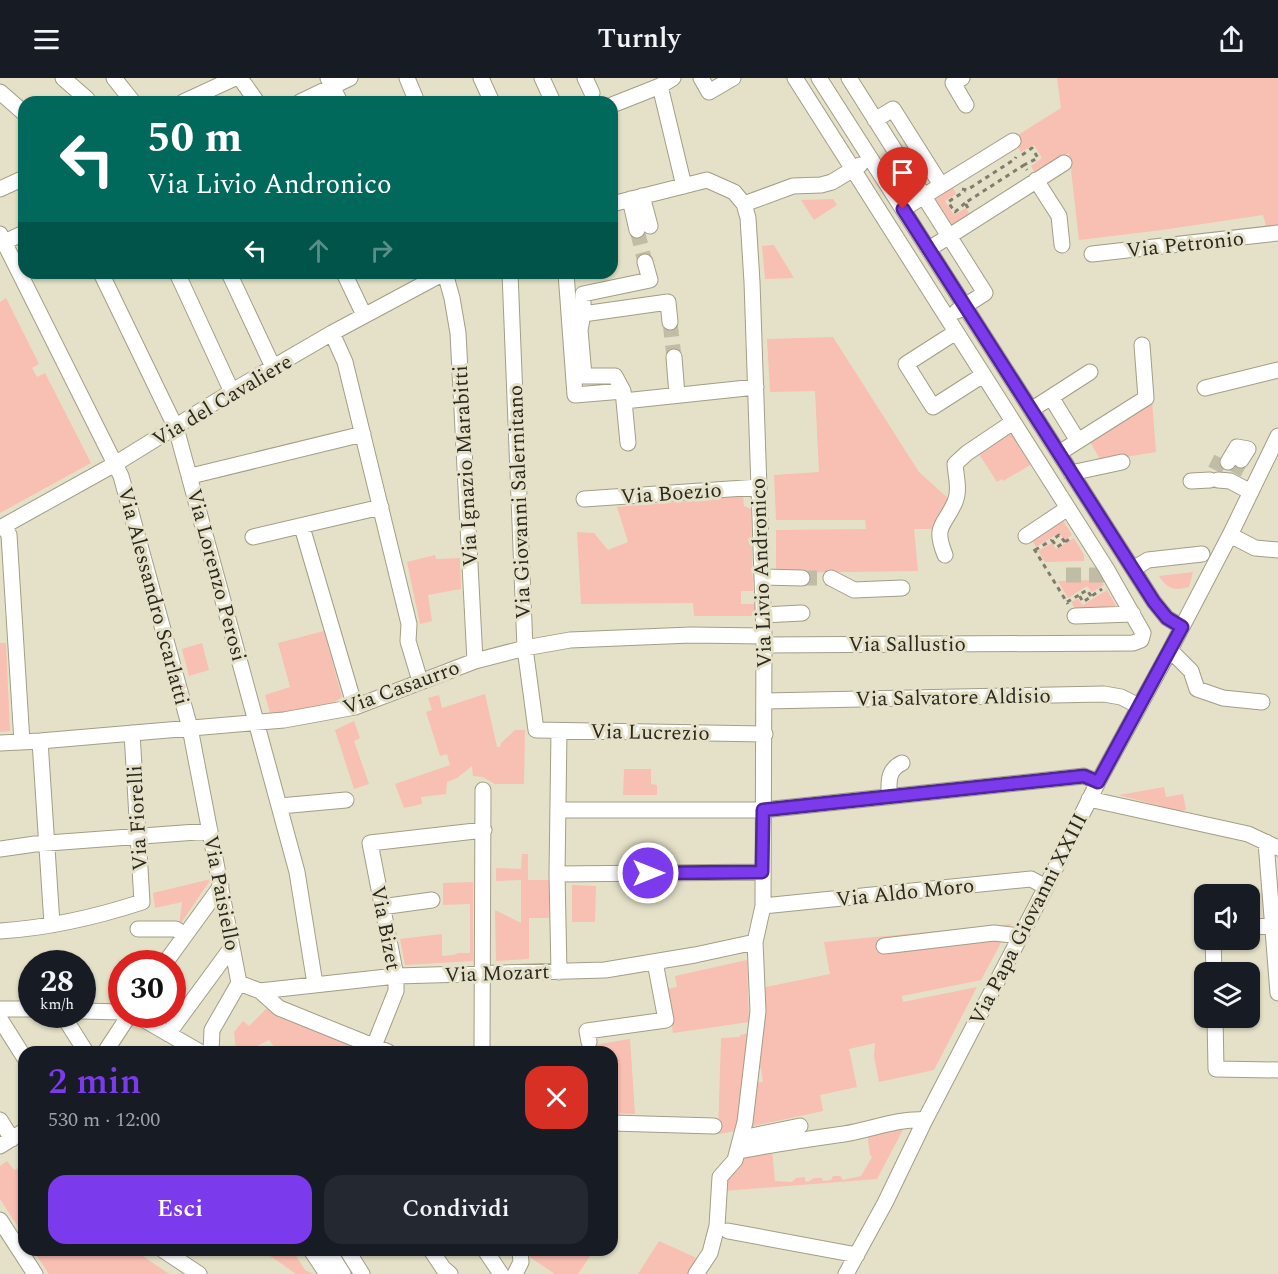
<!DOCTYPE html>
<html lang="it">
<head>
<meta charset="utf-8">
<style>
  :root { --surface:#171b24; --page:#242831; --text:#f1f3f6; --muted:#9ea1a6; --accent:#7c3aed }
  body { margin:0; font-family:Spectral,serif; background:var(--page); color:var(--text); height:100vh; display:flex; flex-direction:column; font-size:22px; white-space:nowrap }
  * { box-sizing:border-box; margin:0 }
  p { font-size:20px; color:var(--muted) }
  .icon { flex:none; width:33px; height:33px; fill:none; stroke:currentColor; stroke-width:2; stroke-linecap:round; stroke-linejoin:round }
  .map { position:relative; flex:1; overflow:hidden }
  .sheet { position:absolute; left:18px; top:968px; width:600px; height:210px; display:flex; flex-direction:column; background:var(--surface); border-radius:18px; box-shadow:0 2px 4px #0004 }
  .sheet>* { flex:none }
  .guide { position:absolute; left:18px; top:18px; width:600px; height:183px; border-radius:18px; box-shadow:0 2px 4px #0004; background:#00695c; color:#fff; overflow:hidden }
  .buttons { position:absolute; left:1194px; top:806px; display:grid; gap:12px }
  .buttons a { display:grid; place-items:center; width:66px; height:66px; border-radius:12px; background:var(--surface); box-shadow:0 2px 4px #0004; font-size:30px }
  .speed { position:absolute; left:18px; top:872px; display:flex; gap:12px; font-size:30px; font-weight:700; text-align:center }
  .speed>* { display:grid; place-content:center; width:78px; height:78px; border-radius:50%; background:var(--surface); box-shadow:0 2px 4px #0004; line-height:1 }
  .speed small { font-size:15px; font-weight:400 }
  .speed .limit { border:9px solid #d22; background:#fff; color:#111 }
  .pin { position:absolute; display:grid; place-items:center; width:51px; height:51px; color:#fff; margin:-62px -26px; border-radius:50% 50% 50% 0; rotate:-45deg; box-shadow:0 0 6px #0007 }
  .pin .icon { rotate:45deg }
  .me { position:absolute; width:66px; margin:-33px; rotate:90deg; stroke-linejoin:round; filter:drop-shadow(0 0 4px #0008) }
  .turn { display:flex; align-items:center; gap:21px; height:126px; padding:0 30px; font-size:27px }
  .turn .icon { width:78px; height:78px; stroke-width:2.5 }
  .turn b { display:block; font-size:42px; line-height:51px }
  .lanes { display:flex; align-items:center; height:57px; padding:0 30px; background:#0003; justify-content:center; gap:30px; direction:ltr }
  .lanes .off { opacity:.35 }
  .round { display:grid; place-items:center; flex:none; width:63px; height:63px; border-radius:18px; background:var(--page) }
  .overview { display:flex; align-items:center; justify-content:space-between; height:102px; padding:0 30px }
  h1 { font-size:36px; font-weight:600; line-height:45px; color:var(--accent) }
  .action { display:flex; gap:12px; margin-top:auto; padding:12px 30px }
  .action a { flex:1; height:69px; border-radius:18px; background:var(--accent); color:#fff; font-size:24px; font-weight:600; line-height:69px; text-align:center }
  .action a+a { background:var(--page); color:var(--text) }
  header { display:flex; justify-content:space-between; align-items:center; height:78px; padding:0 30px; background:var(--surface); font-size:27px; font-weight:600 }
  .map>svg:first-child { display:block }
  .green { fill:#f8bfb3 }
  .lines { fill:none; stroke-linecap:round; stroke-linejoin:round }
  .minor-tunnel { stroke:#c0bca6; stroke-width:15; stroke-dasharray:15 8; stroke-linecap:butt }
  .minor-casing { stroke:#a29e87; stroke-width:17 }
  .path { stroke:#807d6d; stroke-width:3; stroke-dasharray:4.5 4.5; stroke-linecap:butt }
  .minor { stroke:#fff; stroke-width:15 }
  .route-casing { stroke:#51269a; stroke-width:15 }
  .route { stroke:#7c3aed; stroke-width:10 }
  .labels { text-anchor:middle; stroke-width:6; stroke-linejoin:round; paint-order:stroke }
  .street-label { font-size:21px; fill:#2a281f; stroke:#e5e1c8 }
</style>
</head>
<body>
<header><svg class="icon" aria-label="menu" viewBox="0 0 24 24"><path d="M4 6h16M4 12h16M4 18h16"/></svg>Turnly<svg class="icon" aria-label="share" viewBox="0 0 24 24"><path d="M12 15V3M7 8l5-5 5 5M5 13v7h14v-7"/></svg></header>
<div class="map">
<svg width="1278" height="1196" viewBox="0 0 1278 1196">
  <rect width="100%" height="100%" fill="#e5e1c8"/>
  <!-- green -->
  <path class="green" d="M1057 0H1278V149L1267 151 1263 137 1162 152 1079 162 1069 75 1035 95 1031 88 1042 80 1034 67 1021 74 1013 60 1061 30Z
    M952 107 956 116 945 123 954 137 966 130 970 137 953 148 934 118Z
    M833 121 837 127 814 142 801 122Z
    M773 167H774L794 200 765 201 762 168Z
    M6 220 39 286 32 290 37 299 45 295 91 385 0 435V224Z
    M833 259 919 394 951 423 932 451H914L918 493 776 495V452L866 451 865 442H776L774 397 819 394 815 313 770 314 767 261Z
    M1152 323 1156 374 1101 383 1089 362Z
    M1009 350 1032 386 1003 403 1002 401 997 404 975 370Z
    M743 418 744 428 751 431 753 513H741V526H755V538H694L693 525 581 526 577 454 594 455 608 472 628 464 617 429Z
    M1063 442 1072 457 1065 462 1059 455 1036 469 1030 459Z
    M1074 460 1084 477V483L1045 484 1038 473 1052 465 1056 471Z
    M435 477 436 481 460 480 461 511 428 517 432 543 420 546 407 484Z
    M1193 494 1189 509C1174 513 1167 511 1159 498Z
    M1100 502 1104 507 1092 514 1087 508 1068 520 1058 503Z
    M1107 512 1116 528 1111 534 1078 535 1071 524 1078 521 1083 527Z
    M324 553 342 619C322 635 295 633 270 635L265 617 290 609 278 565Z
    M0 565H6L10 653 0 654Z
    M202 565 209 592 189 598 182 571Z
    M485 616 497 669H500L501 665 515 652H525L524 706H495L483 699 473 698 472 688 457 700 447 704 446 716 421 719 422 726 404 730 395 706 450 687 447 676 440 678 426 634 432 632 428 620 439 617 442 630Z
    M354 643 360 660 354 663 369 706 354 711 335 652Z
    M624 691H651V706L657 707V717H623Z
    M1164 709 1166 719 1183 716 1186 732 1179 733 1119 717Z
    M522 776H528V802H549V840H529V881L496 883 495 832 521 845V802L496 803V790L521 791Z
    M211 801 179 848 182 824 155 830 153 815Z
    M473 804V883L405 887 400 861 442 856V878L454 877 458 875H470V826L443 827V805Z
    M572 807 596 808 595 844H572Z
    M1011 846 981 902 902 918 903 924 977 909 934 992 879 1004 874 978 875 965 849 971 857 1009 820 1017 823 1033 749 1049 753 1005 763 1004 761 990 754 991 766 909 830 896 824 864Z
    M747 882 749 944 673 955 666 911 677 909 675 898Z
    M270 927 351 965 353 970 349 974 277 973 269 962 248 973H236L234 954 243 943 249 948Z
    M751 955 737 1053 718 1056 721 960 740 959V957Z
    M630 961 635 1036 612 1035V974H550Z
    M906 1046 877 1101 723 1113V1107L745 1076 772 1072 775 1103 792 1104 796 1100 805 1099V1103L808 1104 814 1100H822L823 1103 831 1102 833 1098H840L843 1102 861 1098 872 1079 870 1077 867 1054Z
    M7 1083 14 1092 24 1087V1158L0 1121V1088Z
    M659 1163 701 1182 693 1196H638Z
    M33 1172H134L169 1196H49Z
    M262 1172H292L305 1192 313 1196H296Z
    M528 1172H594L578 1196H555L527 1177Z"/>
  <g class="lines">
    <!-- minor-tunnel -->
    <path class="minor-tunnel" d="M637 152 645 184
      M670 244 674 279
      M1215 392 1221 380
      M1234 395 1241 382
      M1066 497H1110
      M802 500H831"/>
    <defs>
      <path id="minor" d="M63 0 87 21
        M114 0 133 24
        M240 0 257 24
        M328 0 340 24
        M407 0 417 24
        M481 0 492 24
        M542 0 553 24
        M585 0 592 15
        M701 0 709 14 733 0
        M819 0 1154 524 1167 540 1182 549
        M849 0 985 215 957 233
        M962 0 953 5 966 27
        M660 8 684 108
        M0 14 24 35
        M183 24 235 0
        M300 24 350 0
        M612 27 660 8 673 0
        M875 42 893 31 941 107
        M1036 102 1059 138 1062 167
        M0 111 24 100
        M642 118 650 148
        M630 121 637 152
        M612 126 707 102 734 114 744 126 793 108 821 107 832 104 860 87
        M903 131 1013 63
        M0 156 121 398 190 650 239 905 212 952 211 974
        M0 166 24 155
        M929 171 1064 85
        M1092 176 1278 155
        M101 195 176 350 297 794 315 906
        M177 195 232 314
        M229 195 273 289
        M344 195 364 237
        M445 195 452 220 458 255 475 583
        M510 195 525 570 536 652 765 656
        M566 195 575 317 623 313 624 323
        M583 236V216L650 202 645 184
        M956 254 906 286 933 329 983 297
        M332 255 345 284 409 546 408 563 420 603
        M674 279 677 317
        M1205 310 1278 292
        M623 313 615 298H584L580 252 583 236 668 224 670 244
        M1051 319 1078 363
        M1031 332 1090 294
        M628 365 624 323 756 309
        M1059 375 1146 320 1142 267
        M1228 384 1237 369 1248 371 1241 382
        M1071 395 1122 384
        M191 398 363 356
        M1218 402 1230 403 1251 414
        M1191 403 1210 402
        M584 421 759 409
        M4 448 9 457 22 664
        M302 449 355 629
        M0 450 115 386 241 308 332 255 444 195
        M1230 457 1255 470 1278 472
        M1026 458 1068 430
        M253 459 381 429
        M945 477C933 447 944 449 955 424 960 412 956 399 955 386L967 375 1013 344
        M1133 491 1148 482 1202 476
        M762 499 802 500
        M831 500 854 512 902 510
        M763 537 802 535
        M1075 538 1133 536
        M764 567 1133 565 1141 562 1143 555 1106 490 795 0
        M1170 572 1191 593 1197 611 1223 620 1262 624
        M765 623 1104 616 1121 619 1139 628
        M40 663 52 846
        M0 665 40 663 284 642 355 629 475 583 525 570 570 562 691 557 764 558
        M889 719C889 704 887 692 902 685
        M1089 721 1248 756 1278 770
        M280 728 346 722
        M558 732H763L1084 698 1098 704
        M1266 764 1278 915
        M0 771 35 766 210 753
        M557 796 762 794
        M763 828 1031 801 1046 809
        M381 829 432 822
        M1250 849 1273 848
        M138 851H176L184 857
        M0 853C48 850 96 839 142 824L132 655
        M1213 861 1214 894
        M884 868 994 855 1020 858
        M43 885 44 883
        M165 885 221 808
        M559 894 557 796 559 653
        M239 905 260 913 396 898 605 892 695 877 755 864
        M260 913 279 930 388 974
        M0 931H32
        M82 933 122 934
        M62 936 86 974
        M134 936 200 974
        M1215 939 1216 991 1278 992
        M0 941 24 979
        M168 956 232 869
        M589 964 587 953 666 942 655 884
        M374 968 396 913V898L370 765 484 752
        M105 974 130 936
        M482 974 483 712
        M0 1042 12 1061
        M612 1045 714 1048
        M742 1060 800 1048
        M0 1068 24 1053
        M739 1073C774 1066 808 1061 844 1056 871 1052 897 1040 925 1042
        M0 1142 35 1196
        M728 1153 857 1177
        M163 1172 199 1196
        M311 1172 327 1196
        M328 1172 343 1196
        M347 1172 362 1196
        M431 1172 443 1190 450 1196
        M485 1172 501 1196
        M515 1196 521 1184 520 1172
        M696 1196 710 1175 717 1148 720 1099 735 1082 745 1044 758 933 755 864 763 828 764 558 752 204 748 140 744 126
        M846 1196 885 1125 925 1042 1046 809 1098 704 1170 572 1230 457 1278 358"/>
    </defs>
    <!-- minor casing -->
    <use href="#minor" class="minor-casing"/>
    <!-- path -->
    <path class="path" d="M1022 77 1032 70 1038 80 1024 87
      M962 111 967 112 1015 81 1016 79
      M965 125 955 134 948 124 965 113
      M968 130 965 125 1024 87 1027 92
      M1065 464 1059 457 1052 462 1057 469 1071 460
      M1034 471 1068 526
      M1035 472 1052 462
      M1091 518 1087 512 1079 517 1083 524 1102 511
      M1067 524 1079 517"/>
    <!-- minor -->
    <use href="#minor" class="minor"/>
  </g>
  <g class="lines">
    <defs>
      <path id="route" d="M648 795 762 794 763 732 1084 698 1098 704 1182 549 1167 540 1154 524 903 131"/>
    </defs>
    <!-- route casing -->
    <use href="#route" class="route-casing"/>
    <!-- route -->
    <use href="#route" class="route"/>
  </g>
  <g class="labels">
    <!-- street labels -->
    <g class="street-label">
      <text transform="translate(1185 166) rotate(-6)" y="7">Via Petronio</text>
      <text transform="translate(222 322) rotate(-31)" y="7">Via del Cavaliere</text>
      <text transform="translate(465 388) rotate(-93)" y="7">Via Ignazio Marabitti</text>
      <text transform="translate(671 415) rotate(-4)" y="7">Via Boezio</text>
      <text transform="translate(519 424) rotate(-92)" y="7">Via Giovanni Salernitano</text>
      <text transform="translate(761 495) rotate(-92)" y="7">Via Livio Andronico</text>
      <text transform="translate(217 497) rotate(75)" y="7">Via Lorenzo Perosi</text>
      <text transform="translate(154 518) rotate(75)" y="7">Via Alessandro Scarlatti</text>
      <text x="907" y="573">Via Sallustio</text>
      <text transform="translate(401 609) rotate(-20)" y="7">Via Casaurro</text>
      <text transform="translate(953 619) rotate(-1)" y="7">Via Salvatore Aldisio</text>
      <text transform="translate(650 654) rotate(1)" y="7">Via Lucrezio</text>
      <text transform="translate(137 740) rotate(-93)" y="7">Via Fiorelli</text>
      <text transform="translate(905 814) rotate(-6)" y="7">Via Aldo Moro</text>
      <text transform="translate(222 815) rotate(79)" y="7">Via Paisiello</text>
      <text transform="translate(1028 841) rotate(-63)" y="7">Via Papa Giovanni XXIII</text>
      <text transform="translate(386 850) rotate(79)" y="7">Via Bizet</text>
      <text transform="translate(497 895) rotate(-2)" y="7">Via Mozart</text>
    </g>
  </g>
</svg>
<div class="buttons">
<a><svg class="icon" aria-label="sound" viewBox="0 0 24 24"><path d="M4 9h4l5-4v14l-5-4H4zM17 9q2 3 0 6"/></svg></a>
<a><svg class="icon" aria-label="layers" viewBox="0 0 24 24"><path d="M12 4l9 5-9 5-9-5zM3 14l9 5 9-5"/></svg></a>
</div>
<div class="speed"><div>28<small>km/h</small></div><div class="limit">30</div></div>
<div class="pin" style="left:903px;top:131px;background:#d93025"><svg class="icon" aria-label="arrive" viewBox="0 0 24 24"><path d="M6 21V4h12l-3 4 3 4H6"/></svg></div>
<svg class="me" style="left:648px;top:795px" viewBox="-20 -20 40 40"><circle r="17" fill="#7c3aed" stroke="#fff" stroke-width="3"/><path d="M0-11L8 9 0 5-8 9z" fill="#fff"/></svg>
<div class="guide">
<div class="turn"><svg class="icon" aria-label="left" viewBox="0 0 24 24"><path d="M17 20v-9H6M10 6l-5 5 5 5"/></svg><div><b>50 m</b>Via Livio Andronico</div></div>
<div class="lanes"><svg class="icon" aria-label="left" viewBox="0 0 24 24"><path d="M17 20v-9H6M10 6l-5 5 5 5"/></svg><svg class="icon off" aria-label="ahead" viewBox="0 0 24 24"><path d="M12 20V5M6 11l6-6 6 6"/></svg><svg class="icon off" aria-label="right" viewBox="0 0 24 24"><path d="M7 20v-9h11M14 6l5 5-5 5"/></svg></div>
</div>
<section class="sheet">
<div class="overview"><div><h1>2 min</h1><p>530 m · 12:00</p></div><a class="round" style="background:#d93025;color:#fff"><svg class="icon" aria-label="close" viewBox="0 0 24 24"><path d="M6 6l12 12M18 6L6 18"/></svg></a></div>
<div class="action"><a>Esci</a><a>Condividi</a></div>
</section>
</div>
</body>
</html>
